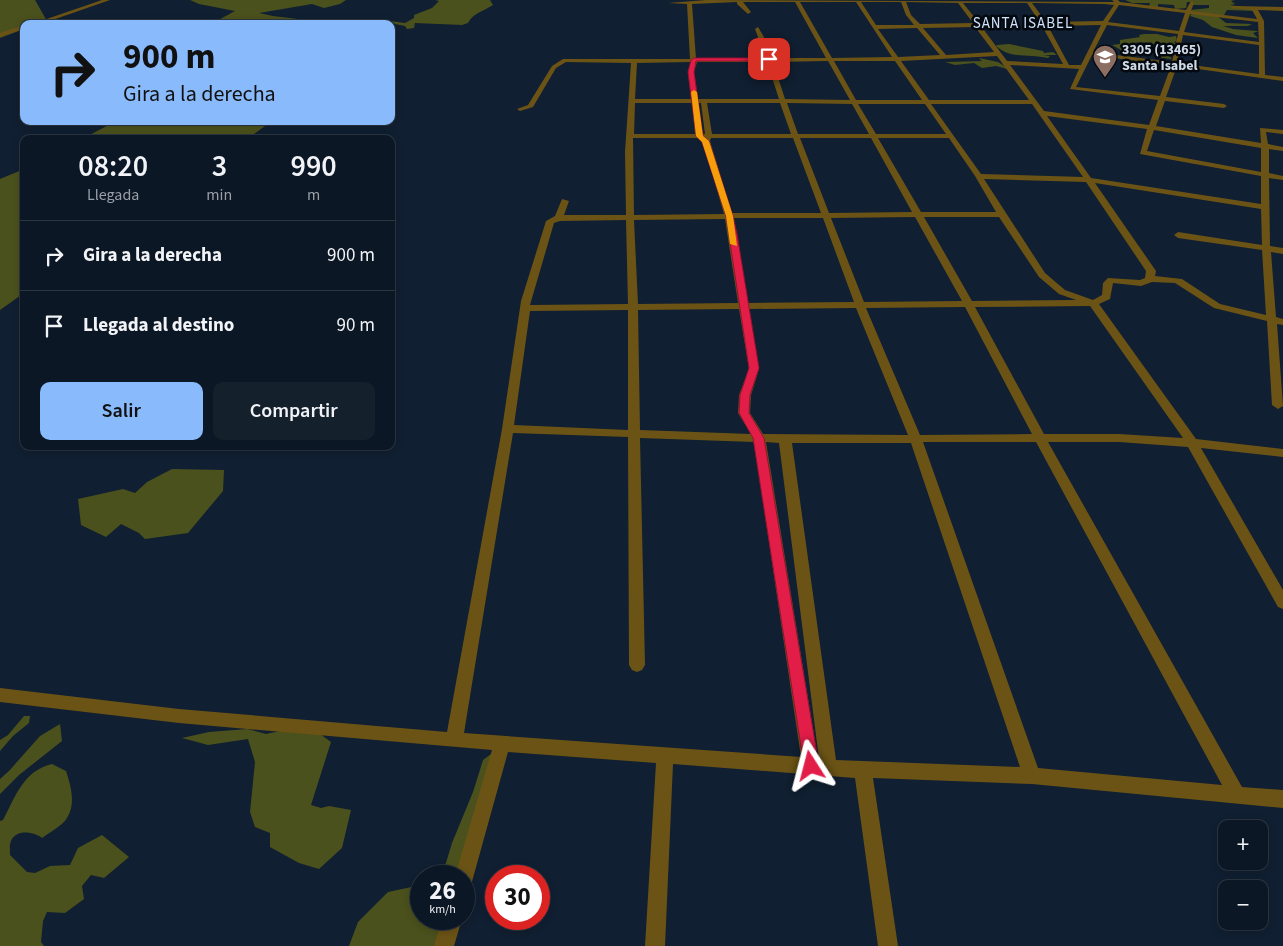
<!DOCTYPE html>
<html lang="es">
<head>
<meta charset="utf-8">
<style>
  :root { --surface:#0c1725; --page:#15202d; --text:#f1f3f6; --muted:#9a9fa7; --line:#2c3642; --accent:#88bafc }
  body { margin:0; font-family:"Source Sans 3",sans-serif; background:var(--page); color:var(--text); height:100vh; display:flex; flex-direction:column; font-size:19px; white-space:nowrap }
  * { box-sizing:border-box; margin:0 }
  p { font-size:16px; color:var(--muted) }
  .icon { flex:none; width:28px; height:28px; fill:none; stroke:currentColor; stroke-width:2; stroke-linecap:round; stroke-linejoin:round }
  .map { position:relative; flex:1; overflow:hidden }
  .drawer { position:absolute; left:20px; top:135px; width:375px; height:315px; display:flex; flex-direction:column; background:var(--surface); border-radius:10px; box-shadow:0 2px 8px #0003,0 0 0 1px var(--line) }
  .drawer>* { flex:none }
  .guide { position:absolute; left:20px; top:20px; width:375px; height:105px; border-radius:10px; box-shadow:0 2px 8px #0003,0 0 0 1px var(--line); background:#88bafc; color:#111; overflow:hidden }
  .tools { position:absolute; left:1218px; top:820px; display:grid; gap:10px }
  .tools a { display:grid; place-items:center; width:50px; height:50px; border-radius:10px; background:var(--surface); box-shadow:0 2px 8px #0003,0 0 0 1px var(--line); font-size:25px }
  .speed { position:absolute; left:410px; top:865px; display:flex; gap:10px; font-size:25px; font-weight:700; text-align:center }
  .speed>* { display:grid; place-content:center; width:65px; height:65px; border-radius:50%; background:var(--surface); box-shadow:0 2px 8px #0003,0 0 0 1px var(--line); line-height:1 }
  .speed small { font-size:12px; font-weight:400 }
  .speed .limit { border:8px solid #d22; background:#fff; color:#111 }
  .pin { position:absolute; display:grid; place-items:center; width:42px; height:42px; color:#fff; margin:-21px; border-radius:10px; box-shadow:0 2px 8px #0006 }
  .me { position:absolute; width:55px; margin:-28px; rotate:351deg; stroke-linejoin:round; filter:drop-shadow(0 0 4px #0008) }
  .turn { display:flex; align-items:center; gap:18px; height:105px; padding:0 20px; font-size:22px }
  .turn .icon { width:65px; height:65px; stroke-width:2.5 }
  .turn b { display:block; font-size:35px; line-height:42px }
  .eta { display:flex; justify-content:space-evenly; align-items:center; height:85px; text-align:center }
  .eta b { font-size:30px; font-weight:600; line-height:35px }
  .primary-button { display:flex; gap:10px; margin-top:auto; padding:10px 20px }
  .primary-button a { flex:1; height:58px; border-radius:10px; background:var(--accent); color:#111; font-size:20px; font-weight:600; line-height:58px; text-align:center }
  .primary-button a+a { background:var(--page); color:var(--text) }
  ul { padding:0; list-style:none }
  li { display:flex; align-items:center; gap:15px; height:70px; padding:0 20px; border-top:1px solid var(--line) }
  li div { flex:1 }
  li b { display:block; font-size:19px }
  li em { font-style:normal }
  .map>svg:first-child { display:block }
  .forest { fill:#4b511c }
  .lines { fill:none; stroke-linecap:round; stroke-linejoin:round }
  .minor { fill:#6b5315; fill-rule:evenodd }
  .route { fill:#e11d48; stroke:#92132f }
  .slow { fill:#f59e0b }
  .labels { text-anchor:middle; stroke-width:5; stroke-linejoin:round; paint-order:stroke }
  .far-poi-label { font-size:14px; font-weight:bold; fill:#cfdae6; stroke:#040910; text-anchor:start }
  .far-neighbourhood-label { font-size:15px; letter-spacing:1px; fill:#d0e4fd; stroke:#040910 }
</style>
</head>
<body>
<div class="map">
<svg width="1283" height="946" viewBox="0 0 1283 946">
  <rect width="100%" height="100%" fill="#101f31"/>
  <!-- forest -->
  <path class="forest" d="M0 0H35L47 21 40 24H24V29L0 38Z
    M190 0H346L340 4 324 8 312 4 259 13 273 16 298 19 294 24H211L235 11 199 4Z
    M435 0H490L493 5C484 11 473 13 468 23L462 25 415 23 414 28 407 29 405 26 395 24 390 21 405 23 414 18V15L432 8 439 1Z
    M1125 0H1235L1231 1 1235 4 1230 5 1251 8 1255 11 1227 10 1224 15 1217 16 1226 23 1252 24 1248 26H1223L1233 29 1257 31H1259L1253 33 1258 38 1236 35 1212 27 1203 20 1190 16 1193 12 1190 10 1209 8V5H1193L1192 2H1187L1186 8 1175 9 1174 5 1158 4V7L1149 6 1150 3H1132Z
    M1144 34H1157L1169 37 1176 36 1177 41 1174 42 1176 44C1164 51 1147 39 1134 43L1142 46 1138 48 1168 54 1172 59 1162 58 1157 54H1146L1142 51 1121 50 1112 45 1120 44V40L1140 37 1139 35Z
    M1009 44 1043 51 1044 53 1053 52 1057 55H1043L1050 56 1048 58C1029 54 1010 59 996 46L997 45Z
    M979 58 998 62 1011 70 996 66 982 68 974 63 955 65 945 62 982 61Z
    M116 121H272L247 139H82Z
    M24 169V293L0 310V179Z
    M172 469 224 470 223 491 188 533 145 539 139 533 121 524 106 537 81 525 78 499 123 489 135 493 147 482Z
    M24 716H30L29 723 13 736 0 751V740L8 735Z
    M60 724 62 741 19 775 0 794V779L9 771 40 736Z
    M247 729 266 734 285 730 320 734 331 742 311 805 321 808 329 806 351 810 342 848 319 869 299 863 270 847V833L255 827 250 812 255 762 248 739 208 745 182 738 209 732Z
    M499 748 475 867 464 901V876H442L452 843 473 792 483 760Z
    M52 764 66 771C71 786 76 804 67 818 62 826 50 832 42 838 35 832 18 829 12 839 9 843 10 850 10 855L27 872 35 873 50 866 70 865 78 848 102 835 129 857 104 878 91 875 82 886 84 899 65 913 47 912 43 921 41 942 44 946H0V821L3 820C16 796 23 771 52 764Z
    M421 885V919H458L451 946H349L358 922 388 892Z"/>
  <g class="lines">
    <!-- minor -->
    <path class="minor" d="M102 0H110L41 24H32Z
      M706 0 1114 2 1112 0H1118L1120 2 1186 10 1191 1 1194 3 1191 11 1257 19 1252 10 1230 8 1233 6 1283 7V11L1258 10 1264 21 1265 75 1283 77V81L1177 66 1166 97 1224 104 1227 106 1224 108 1165 101 1156 126 1261 143 1260 128 1283 130V134L1266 132 1268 144 1283 147V151L1269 149V173L1283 176V180L1269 178 1270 246 1283 248V254L1271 252 1276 317 1283 319V325L1277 324 1283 406 1278 409 1272 405 1267 321 1214 308 1175 283 1152 282 1141 286 1113 283 1110 299 1099 304 1196 439 1283 449V457L1201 448 1283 590V609L1278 607 1188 447 1119 442H1048L1242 787 1283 790V808L1032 784 873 778 898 946H878L855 778 673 764 665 946H645L656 763 508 752 473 878 471 885 464 887V876H455L492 750 179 723 0 702V688L179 709 447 732 502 429 521 301 546 221 555 216 562 199 569 201 564 215H626L625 152 631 63 566 62 556 68 533 107 520 111 517 109 528 105 552 66 563 59H690L687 4 668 3ZM737 2V4L748 14 751 12 743 2H795L826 58H771L761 45 764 37 758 27 755 29 758 37 755 45 765 58 696 59 692 4ZM800 2H856L892 57 832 58ZM861 2H901L906 15 914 25H876ZM906 2 958 3 973 23 920 24 911 15ZM963 3H1027L1041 24 1063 64 1007 61 981 26V24L979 23ZM1032 3 1104 4 1114 5 1103 21 1046 22ZM1119 5 1185 13 1179 31 1108 22ZM1190 14 1258 22 1259 42 1184 32ZM1101 25 1081 65H1069L1048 26ZM1107 25 1178 34 1172 62 1093 52ZM975 27 994 52 946 55 923 28ZM917 28 940 55 898 57 878 29ZM1183 35 1259 45V74L1177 63ZM1092 55 1171 66 1160 96 1076 87ZM997 56 1029 100H929L901 61ZM828 61 850 100 785 99 773 62ZM834 61H895L922 100H856ZM691 62 688 72 691 99H635L637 63ZM697 62H767L779 99H698L694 72ZM1010 65 1079 69 1070 89 1158 100 1149 125 1044 111ZM635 103H692L695 134H634ZM698 103H701L705 134H702ZM707 103H780L791 134H712ZM787 103 852 104 869 134H798ZM858 104H925L946 134H876ZM931 104H1032L1083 177 981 174ZM1047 116 1147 129 1140 154 1261 176V204L1091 178ZM1154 130 1261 148V172L1147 151ZM633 138H697L703 142 724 214 634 215ZM711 138H793L821 213H732L710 141ZM800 138H871L912 212 829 213ZM878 138H949L975 176 996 212H921ZM984 179 1086 182 1146 271 1145 278 1140 280 1108 278 1103 283 1102 295 1093 300 1065 290 1045 273ZM1095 183 1261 209 1262 245 1178 232 1174 235 1178 238 1262 250 1266 315 1220 304 1182 279 1155 276 1156 271ZM915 217 962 301 864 302 831 218ZM924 217H999L1039 277 1059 294 1076 300 972 301ZM734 218H823L854 302 748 303ZM725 219 738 303 638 304 634 220ZM626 220 628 304 530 305 554 223 560 221ZM1090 306 1183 438 1119 434H1044L975 307ZM965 307 1032 434 920 435 866 308ZM856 308 908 435 763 434 750 413 751 395 759 369 749 309ZM739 309 749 369 739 395 738 413 751 434 640 430 638 310ZM628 310V430L514 425 530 311ZM513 433 628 437 629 665 632 670 637 672 642 670 645 665 640 438 754 442 801 757 464 733ZM766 442 779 443 819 759H818ZM923 442H1036L1222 785 1038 768ZM792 443H911L1020 767 836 760Z
      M24 25V29L0 37V33Z
      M442 919H462L454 946H434Z"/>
  </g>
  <!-- route -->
  <path class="route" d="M694 58H769L772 59 769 61H696L694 72 703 136 709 141 733 216 737 234 759 368 750 395 749 413 764 438 819 766 817 771 811 774 806 771 804 766 753 438 739 413 740 395 749 368 726 216 702 142 696 136 688 72 691 60Z"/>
  <!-- slow -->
  <path class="slow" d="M694 90 697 92 703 136 709 141 733 216 737 246 730 244 726 216 702 142 696 136 691 92Z"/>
  <!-- icons -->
  <defs>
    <symbol id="school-pin" viewBox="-11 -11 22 30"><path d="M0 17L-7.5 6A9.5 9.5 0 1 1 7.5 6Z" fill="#8d6e63" stroke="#040910"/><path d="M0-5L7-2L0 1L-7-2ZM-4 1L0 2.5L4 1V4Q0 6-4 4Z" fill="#fff"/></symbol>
  </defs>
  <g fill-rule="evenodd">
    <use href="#school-pin" x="1091" y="43" width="28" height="38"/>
  </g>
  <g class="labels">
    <!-- far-poi labels -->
    <g class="far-poi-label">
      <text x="1122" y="54">3305 (13465)<tspan x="1122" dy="16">Santa Isabel</tspan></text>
    </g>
    <!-- far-neighbourhood labels -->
    <g class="far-neighbourhood-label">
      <text x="1023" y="28">SANTA ISABEL</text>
    </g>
  </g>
</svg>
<div class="tools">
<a>+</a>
<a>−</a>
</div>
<div class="speed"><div>26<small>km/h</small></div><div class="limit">30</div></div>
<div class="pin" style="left:769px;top:59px;background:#d93025"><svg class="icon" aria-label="arrive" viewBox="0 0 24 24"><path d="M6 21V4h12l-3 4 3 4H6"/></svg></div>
<svg class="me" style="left:811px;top:766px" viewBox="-20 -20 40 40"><path d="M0-17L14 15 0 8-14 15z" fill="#e11d48" stroke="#fff" stroke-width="4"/></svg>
<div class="guide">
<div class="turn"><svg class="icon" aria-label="right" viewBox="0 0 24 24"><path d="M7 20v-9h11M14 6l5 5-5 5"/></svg><div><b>900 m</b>Gira a la derecha</div></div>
</div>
<section class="drawer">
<div class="eta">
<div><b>08:20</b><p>Llegada</p></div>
<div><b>3</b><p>min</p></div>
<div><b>990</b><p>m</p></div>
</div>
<ul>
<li><svg class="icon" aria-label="right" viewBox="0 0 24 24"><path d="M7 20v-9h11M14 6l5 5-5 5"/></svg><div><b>Gira a la derecha</b></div><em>900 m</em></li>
<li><svg class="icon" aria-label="arrive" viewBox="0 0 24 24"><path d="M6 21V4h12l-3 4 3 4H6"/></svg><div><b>Llegada al destino</b></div><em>90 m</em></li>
</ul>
<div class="primary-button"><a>Salir</a><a>Compartir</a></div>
</section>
</div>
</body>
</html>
